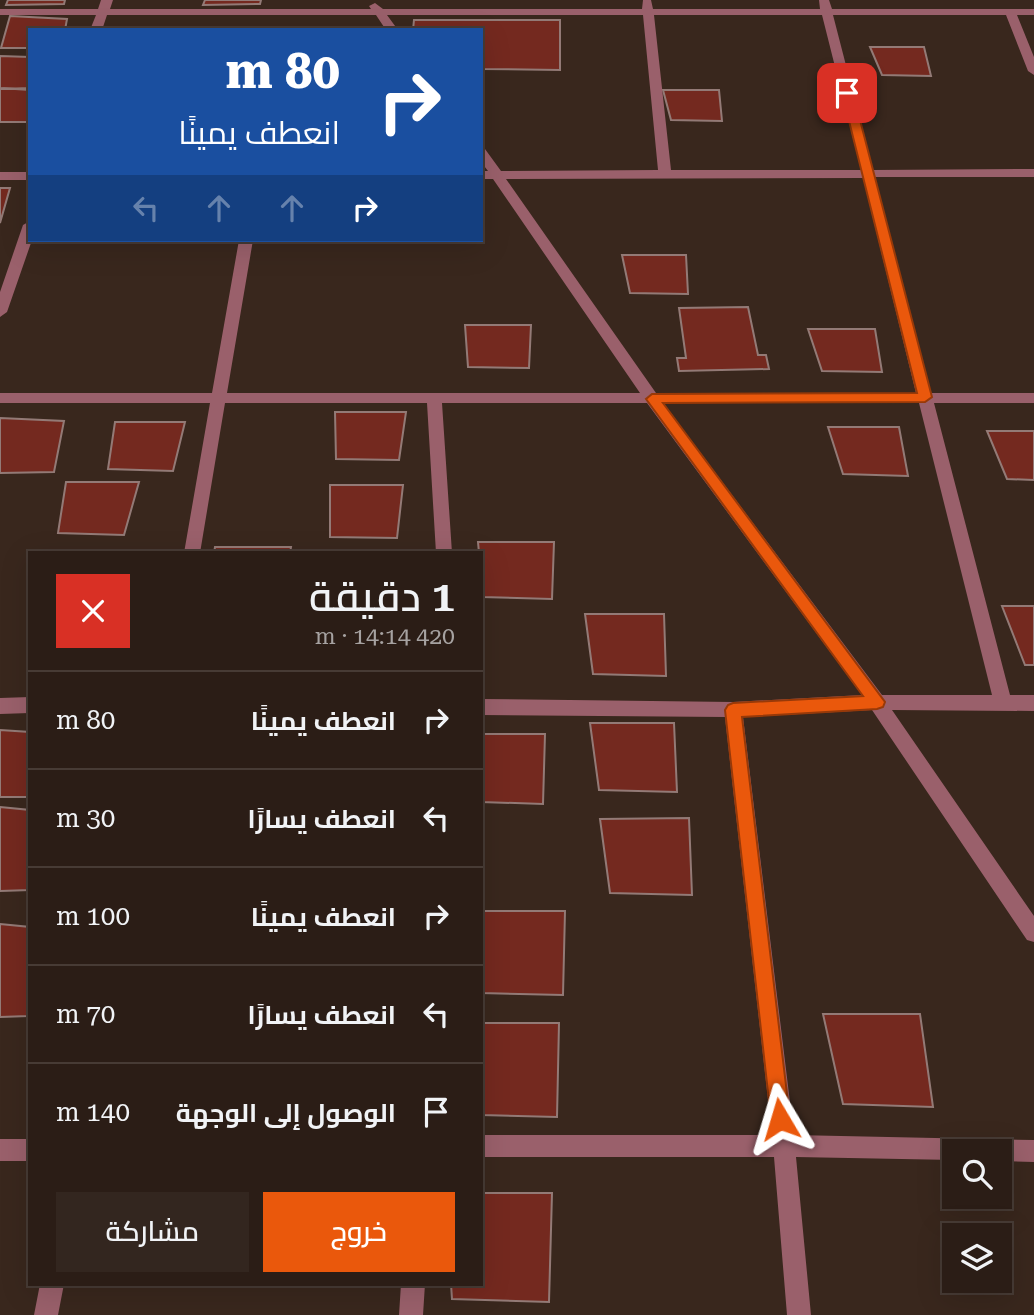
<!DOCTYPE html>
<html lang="ar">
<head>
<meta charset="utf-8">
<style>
  :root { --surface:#2b1d16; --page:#33261f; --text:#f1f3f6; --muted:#a6a2a1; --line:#473b35; --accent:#ea580c }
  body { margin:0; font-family:"Roboto Serif",Cairo,serif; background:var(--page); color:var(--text); direction:rtl; height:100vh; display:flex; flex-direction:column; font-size:26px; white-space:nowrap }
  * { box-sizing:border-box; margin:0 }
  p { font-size:23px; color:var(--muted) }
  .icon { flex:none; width:38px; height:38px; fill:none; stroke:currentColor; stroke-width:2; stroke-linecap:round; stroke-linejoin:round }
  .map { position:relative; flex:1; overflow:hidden; direction:ltr }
  .side { position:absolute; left:28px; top:551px; width:455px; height:735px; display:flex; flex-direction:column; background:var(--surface); border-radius:0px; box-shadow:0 7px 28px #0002,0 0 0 2px var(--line); direction:rtl }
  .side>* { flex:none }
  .guide { position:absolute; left:28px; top:28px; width:455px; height:214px; border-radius:0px; box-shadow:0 7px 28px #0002,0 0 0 2px var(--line); direction:rtl; background:#1a4fa0; color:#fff; overflow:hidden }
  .tools { position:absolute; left:942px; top:1139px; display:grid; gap:14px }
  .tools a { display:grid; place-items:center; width:70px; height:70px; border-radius:0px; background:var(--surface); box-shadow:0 7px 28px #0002,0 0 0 2px var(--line); font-size:35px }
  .pin { position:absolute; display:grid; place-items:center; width:60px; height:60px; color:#fff; margin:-30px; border-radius:14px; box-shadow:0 4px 10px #0006 }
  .me { position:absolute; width:77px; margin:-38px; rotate:353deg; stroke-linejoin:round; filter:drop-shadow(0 0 5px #0008) }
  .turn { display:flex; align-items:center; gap:24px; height:147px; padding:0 28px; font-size:32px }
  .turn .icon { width:91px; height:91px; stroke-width:2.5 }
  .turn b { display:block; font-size:49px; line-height:60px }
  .lanes { display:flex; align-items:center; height:66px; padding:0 28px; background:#0003; justify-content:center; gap:35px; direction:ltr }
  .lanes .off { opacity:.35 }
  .round { display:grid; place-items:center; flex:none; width:74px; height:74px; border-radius:0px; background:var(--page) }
  .headline { display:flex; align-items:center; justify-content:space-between; height:119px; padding:0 28px }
  h1 { font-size:42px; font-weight:600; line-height:52px }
  .cta { display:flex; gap:14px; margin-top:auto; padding:14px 28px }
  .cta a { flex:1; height:80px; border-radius:0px; background:var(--accent); color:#fff; font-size:28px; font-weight:600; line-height:80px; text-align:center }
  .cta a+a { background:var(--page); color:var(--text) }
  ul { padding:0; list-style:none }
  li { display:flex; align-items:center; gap:21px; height:98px; padding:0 28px; border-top:2px solid var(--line) }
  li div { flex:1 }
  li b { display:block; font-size:26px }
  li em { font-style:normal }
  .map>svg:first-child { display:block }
  .building { fill:#74291f; stroke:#937a76; stroke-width:2 }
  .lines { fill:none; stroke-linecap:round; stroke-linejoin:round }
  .minor { fill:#9a606b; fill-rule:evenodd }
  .route { fill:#ea580c; stroke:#983908; stroke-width:2 }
</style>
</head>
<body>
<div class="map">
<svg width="1034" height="1315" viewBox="0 0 1034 1315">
  <rect width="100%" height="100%" fill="#39271d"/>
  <!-- building -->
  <path class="building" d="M8 0H65L64 4 6 5Z
    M205 0H261L260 4 203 5Z
    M10 16 67 19 65 30H30V48H1Z
    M414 20H560V70L481 69V30H413Z
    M870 47H924L931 76 882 75Z
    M0 56 30 57V88L0 89Z
    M0 88 30 90V122H0Z
    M663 90H719L722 121 671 120Z
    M0 188H10L0 223Z
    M622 255H686L688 294 630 293Z
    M748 307 758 355H766L769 369 679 371 677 358H686L679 308Z
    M465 325H531L529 368 468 367Z
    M808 329H875L882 372 822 371Z
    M335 412H406L399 460 336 459Z
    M0 418 64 421 54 472 0 473Z
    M115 422H185L173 471 108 469Z
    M828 427H899L908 476 843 474Z
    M987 431H1034V480L1007 479Z
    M66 482H139L124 535 58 533Z
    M330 485H403L397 538 330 537Z
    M478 542H554L552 599 482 597 481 553H479Z
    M215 547H291L290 553H214Z
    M1002 606H1034V665H1025Z
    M585 614H664L666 676 593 674Z
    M590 723H674L677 792 599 790Z
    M0 730 30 732V797H0Z
    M481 734H545L543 804 481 802Z
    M0 807 30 810V890L0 891Z
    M689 818 692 895 610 893 600 819Z
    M481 911H565L563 995 481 993Z
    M0 924 30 927 28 1016 0 1017Z
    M823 1014H920L933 1107 843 1104Z
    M481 1023H559L557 1117 481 1115Z
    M481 1193H552L549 1302 452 1299 451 1284H481Z"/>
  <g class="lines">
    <!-- minor -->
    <path class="minor" d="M101 0H113L110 9H371L369 6 375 3 383 9H642L643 0H651L653 9H820L819 0H829L832 9H1034V15H1017L1034 57V75L1028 71 1006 15H833L873 170 1034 169V177H875L931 393H1034V403H934L1010 695H1034V711L892 710 1034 916V942L1027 940 872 710 743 717 794 1135 1034 1140V1162L999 1161V1152H954V1160L796 1157 811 1315H787L774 1157H481V1135H772L725 717 481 715V699L733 702 862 695 647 403H442L452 553H436L427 403H225L200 553H184L210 403H0V393H212L239 240H253L227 393H640L493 179H481V171H488L481 162V148L485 149 501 171 658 170 643 15H387L398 30H386L376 15H107L102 30H90L96 15H0V9H98ZM654 15H822L861 170H671ZM863 178 916 393H656L506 179ZM663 403H919L992 695H882Z
      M0 172H30V180H0Z
      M30 221 32 240 7 312 0 317V292L23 225Z
      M30 697V713L0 714V698Z
      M0 1139H30V1161H0Z
      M40 1284H64L58 1315H34Z
      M401 1284H425L423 1315H399Z"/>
  </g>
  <!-- route -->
  <path class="route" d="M847 89 853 93 932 397 925 402 663 403 885 702 883 707 877 709 742 717 790 1119 788 1126 780 1129 773 1126 771 1119 725 710 728 705 733 703 863 696 646 399 652 394 917 393 842 93Z"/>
</svg>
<div class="tools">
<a><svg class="icon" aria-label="search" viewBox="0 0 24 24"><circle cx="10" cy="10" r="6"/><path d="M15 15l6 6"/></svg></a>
<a><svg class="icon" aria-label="layers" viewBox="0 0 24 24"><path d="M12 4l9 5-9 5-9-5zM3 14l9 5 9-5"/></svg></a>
</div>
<div class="pin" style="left:847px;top:93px;background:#d93025"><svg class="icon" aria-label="arrive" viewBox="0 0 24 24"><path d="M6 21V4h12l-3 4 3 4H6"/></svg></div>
<svg class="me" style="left:780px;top:1119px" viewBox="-20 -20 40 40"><path d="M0-17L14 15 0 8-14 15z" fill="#ea580c" stroke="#fff" stroke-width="4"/></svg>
<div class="guide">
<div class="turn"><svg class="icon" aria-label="right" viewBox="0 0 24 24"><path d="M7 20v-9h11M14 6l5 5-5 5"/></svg><div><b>80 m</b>انعطف يمينًا</div></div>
<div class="lanes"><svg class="icon off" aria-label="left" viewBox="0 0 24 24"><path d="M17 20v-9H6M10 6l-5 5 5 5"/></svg><svg class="icon off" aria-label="ahead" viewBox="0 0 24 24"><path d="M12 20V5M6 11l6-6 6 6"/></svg><svg class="icon off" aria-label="ahead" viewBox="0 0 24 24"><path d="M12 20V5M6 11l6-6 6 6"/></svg><svg class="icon" aria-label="right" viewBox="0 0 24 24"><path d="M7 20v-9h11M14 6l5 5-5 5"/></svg></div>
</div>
<section class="side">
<div class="headline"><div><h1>1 دقيقة</h1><p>420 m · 14:14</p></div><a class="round" style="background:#d93025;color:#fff"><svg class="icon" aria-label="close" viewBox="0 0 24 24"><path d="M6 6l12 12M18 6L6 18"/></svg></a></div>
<ul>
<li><svg class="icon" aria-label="right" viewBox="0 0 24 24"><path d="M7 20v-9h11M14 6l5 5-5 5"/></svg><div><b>انعطف يمينًا</b></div><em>80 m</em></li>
<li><svg class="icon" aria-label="left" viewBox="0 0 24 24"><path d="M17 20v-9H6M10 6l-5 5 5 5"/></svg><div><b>انعطف يسارًا</b></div><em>30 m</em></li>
<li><svg class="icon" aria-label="right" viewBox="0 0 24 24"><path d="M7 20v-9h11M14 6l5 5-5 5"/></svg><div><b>انعطف يمينًا</b></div><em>100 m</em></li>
<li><svg class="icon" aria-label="left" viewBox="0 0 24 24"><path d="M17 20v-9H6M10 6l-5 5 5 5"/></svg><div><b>انعطف يسارًا</b></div><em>70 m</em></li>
<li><svg class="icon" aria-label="arrive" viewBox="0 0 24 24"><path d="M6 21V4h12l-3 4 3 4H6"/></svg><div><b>الوصول إلى الوجهة</b></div><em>140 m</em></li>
</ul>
<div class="cta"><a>خروج</a><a>مشاركة</a></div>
</section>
</div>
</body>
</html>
